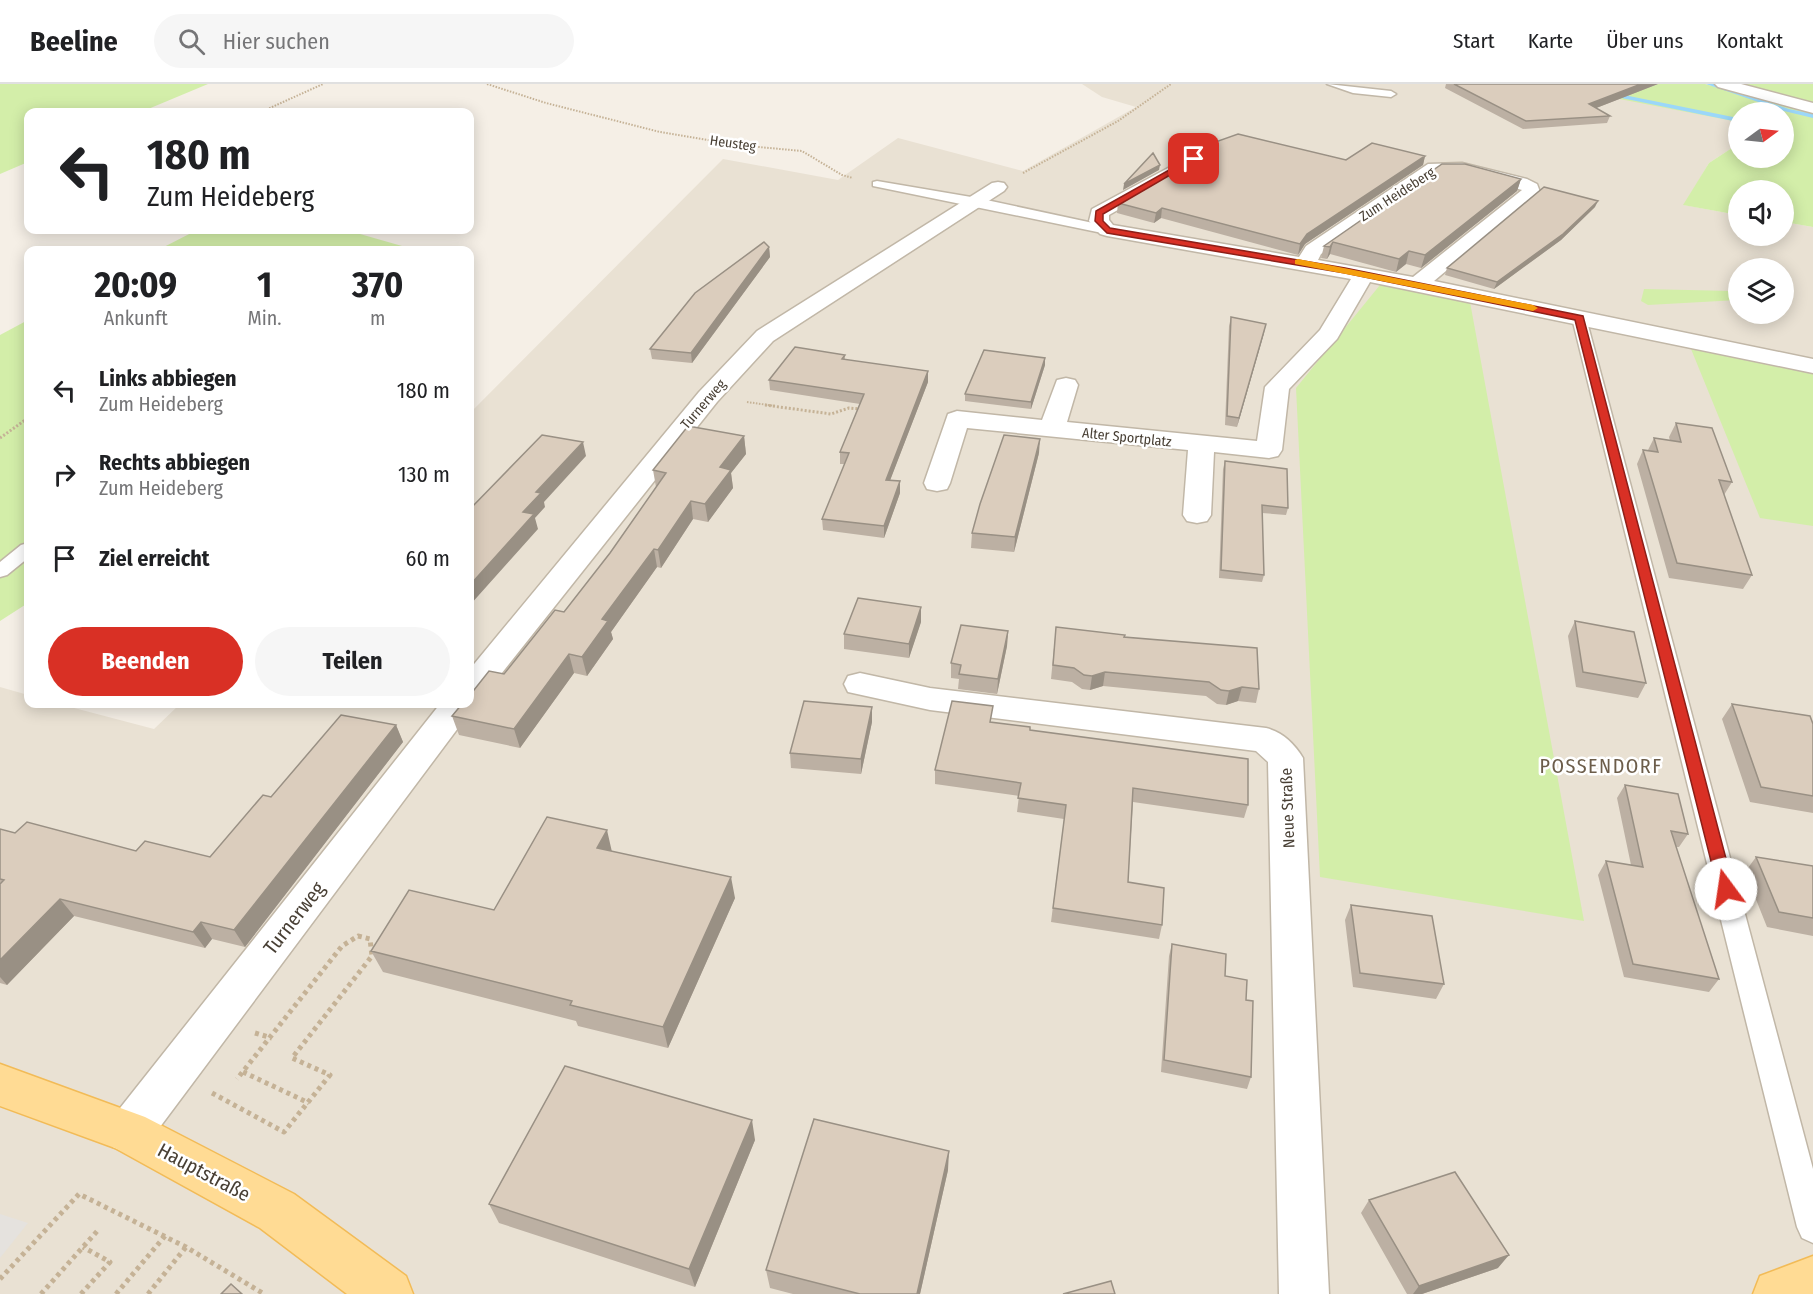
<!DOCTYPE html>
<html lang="de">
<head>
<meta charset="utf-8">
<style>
  :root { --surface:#fff; --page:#f6f6f6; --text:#202124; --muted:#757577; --line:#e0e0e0; --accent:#d93025 }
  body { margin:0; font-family:"Fira Sans Condensed",sans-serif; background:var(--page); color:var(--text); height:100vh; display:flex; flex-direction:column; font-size:22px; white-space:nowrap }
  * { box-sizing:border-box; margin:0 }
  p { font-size:20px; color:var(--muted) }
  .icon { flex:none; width:33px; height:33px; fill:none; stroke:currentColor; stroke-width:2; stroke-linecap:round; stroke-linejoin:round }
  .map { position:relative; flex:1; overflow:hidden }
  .panel { position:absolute; left:24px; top:162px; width:450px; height:462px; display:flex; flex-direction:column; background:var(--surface); border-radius:12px; box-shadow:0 3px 15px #0003 }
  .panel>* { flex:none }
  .banner { position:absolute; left:24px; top:24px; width:450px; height:126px; border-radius:12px; box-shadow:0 3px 15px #0003; background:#fff; color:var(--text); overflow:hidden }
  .needle { width:39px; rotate:75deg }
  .fabs { position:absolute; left:1728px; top:18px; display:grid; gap:12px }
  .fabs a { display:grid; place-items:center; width:66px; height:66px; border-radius:50%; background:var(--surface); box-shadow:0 3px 15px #0003; font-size:30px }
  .pin { position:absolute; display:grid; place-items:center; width:51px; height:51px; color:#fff; margin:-26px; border-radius:12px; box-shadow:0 3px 9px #0006 }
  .me { position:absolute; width:66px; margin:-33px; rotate:346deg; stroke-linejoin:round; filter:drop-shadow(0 0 4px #0008) }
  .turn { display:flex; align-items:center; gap:21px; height:126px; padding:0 24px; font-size:27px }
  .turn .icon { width:78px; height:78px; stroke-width:2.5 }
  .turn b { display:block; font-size:42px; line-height:51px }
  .eta { display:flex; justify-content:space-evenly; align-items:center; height:102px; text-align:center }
  .eta b { font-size:36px; font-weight:700; line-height:42px }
  .cta { display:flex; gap:12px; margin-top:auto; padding:12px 24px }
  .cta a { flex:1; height:69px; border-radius:36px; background:var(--accent); color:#fff; font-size:24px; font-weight:700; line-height:69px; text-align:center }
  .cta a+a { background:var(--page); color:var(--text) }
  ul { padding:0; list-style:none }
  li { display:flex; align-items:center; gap:18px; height:84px; padding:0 24px }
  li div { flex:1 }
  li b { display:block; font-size:22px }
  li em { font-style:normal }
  header { display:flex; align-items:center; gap:36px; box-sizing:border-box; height:84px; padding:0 30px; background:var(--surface); border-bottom:2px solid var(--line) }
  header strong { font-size:28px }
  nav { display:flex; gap:33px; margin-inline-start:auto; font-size:21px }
  .search { width:420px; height:54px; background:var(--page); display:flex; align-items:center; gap:15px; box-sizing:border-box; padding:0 21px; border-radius:33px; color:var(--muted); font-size:22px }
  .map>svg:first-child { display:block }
  .residential { fill:#e9e1d3; fill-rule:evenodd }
  .green { fill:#d3eea9 }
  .parking { fill:#e5e2de }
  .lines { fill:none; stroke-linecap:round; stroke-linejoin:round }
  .stream { fill:#9bd7f9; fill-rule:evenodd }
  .service-casing { stroke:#c1b7a7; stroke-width:3 }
  .minor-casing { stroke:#c1b7a7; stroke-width:3 }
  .tertiary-casing { stroke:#c1b7a7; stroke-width:3 }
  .primary-casing { stroke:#f2bb57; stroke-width:3 }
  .path-far2 { stroke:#c5b296; stroke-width:2; stroke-dasharray:1.5 1.5; stroke-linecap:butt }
  .path-far1 { stroke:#c5b296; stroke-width:3; stroke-dasharray:2 2; stroke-linecap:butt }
  .path { stroke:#c5b296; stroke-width:5; stroke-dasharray:4 4; stroke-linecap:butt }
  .service { fill:#fff; fill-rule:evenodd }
  .minor { fill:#fff; fill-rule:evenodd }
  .tertiary { fill:#fff; fill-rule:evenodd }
  .primary { fill:#ffdb94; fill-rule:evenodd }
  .wall { fill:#bcb0a3 }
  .shaded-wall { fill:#999084 }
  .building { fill:#dbcdbd; stroke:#999084; stroke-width:1.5 }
  .route { fill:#d93025; stroke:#8d1f18; stroke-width:1.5 }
  .slow { fill:#f59e0b }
  .labels { text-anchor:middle; stroke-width:5; stroke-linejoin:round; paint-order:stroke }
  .far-street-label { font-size:14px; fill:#483f34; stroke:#fff }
  .street-label { font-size:16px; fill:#483f34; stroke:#fff }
  .quarter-label { font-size:20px; letter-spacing:1.5px; fill:#6c5d4a; stroke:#fff }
  .near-street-label { font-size:20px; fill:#483f34; stroke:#fff }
</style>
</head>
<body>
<header>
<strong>Beeline</strong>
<div class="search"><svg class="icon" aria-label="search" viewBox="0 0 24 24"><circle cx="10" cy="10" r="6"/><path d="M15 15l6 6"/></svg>Hier suchen</div>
<nav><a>Start</a><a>Karte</a><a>Über uns</a><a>Kontakt</a></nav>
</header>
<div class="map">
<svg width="1813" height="1210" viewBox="0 0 1813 1210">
  <rect width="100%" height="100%" fill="#f5efe6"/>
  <!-- residential -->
  <path class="residential" d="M1082 0H1550L1738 38V60L1709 79 1684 121 1738 131V152H1784V138L1813 143V1210H0V603L28 611V620H59L154 645 180 620H470V329L723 75 838 96 898 54 1023 87 1136 23 1102 13ZM1738 184H1784V230H1738Z"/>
  <!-- green -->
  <path class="green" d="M0 0H208L141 28H28V78L0 90Z
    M1658 0H1705L1813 29V143L1784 138V106H1738V131L1683 121 1709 79 1738 60V74H1784V28H1738V38L1604 12 1639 7Z
    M1735 0H1813V21Z
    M197 146H346L416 166H158Z
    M1380 201 1470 218 1584 837 1320 793 1296 304Z
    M1644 205 1732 207 1738 208V216L1648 221 1641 217Z
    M28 236V519L0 537V251Z
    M1691 265 1813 290V442L1760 434Z"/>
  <!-- parking -->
  <path class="parking" d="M0 1130 28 1139 0 1174Z"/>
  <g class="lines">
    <!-- stream -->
    <path class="stream" d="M1706 0H1715L1789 25 1813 30V34L1784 27Z
      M1609 8 1738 34V38L1607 11Z"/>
    <defs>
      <path id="service" d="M1327 0 1391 7 1396 10 1391 13 1353 9Z
        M877 97 977 114 1107 142 1113 146 1107 150 873 102V98Z
        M1579 230 1586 234 1813 1085V1159L1802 1154 1797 1143 1572 234Z
        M28 459V474L7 491 0 493V478L21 461Z"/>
      <path id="minor" d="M1194 70 1200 71 1203 75 1200 79 1109 131V136L1113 141 1299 173 1306 162 1428 80 1462 79 1527 95 1537 100 1540 108 1434 197 1813 275V289L1370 198 1337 255 1289 305 1282 366 1278 372 1269 374 1214 368 1211 431 1207 437 1197 439 1187 437 1183 431 1188 366 967 344 950 399 947 405 937 407 927 405 924 399 948 330 957 327 1042 336 1057 296 1066 294 1075 296 1078 301 1067 338 1257 357 1265 303 1320 246 1351 195 1107 152 1100 150 1089 137 1092 125ZM1438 89H1462L1522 106 1413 193 1318 176 1321 170Z
        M998 98 1004 99 1007 103 1004 107 773 257 717 318 482 614 473 617 475 620 470 628 145 1063 129 1070 113 1063 106 1048 113 1033 440 620H470V585L699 308 757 247 992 99Z
        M860 589 930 604 1266 644C1282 648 1294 659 1303 674L1329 1210H1279L1268 678 1256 667 930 626 848 608 844 600 848 592Z"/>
      <path id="tertiary" d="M1715 0H1741L1813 19V29L1718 3Z"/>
      <path id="primary" d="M0 980 145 1033 294 1110 406 1192 413 1210H347L260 1144 115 1064 0 1022Z
        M1813 1172V1210H1753L1760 1192Z"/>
    </defs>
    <!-- service casing -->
    <use href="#service" class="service-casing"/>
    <!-- minor casing -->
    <use href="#minor" class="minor-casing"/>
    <!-- tertiary casing -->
    <use href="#tertiary" class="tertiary-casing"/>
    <!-- primary casing -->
    <use href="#primary" class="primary-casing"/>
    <!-- path-far2 -->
    <path class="path-far2" d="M487 0 546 19 660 48 737 61 802 67 842 91 853 94
      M261 28 323 0
      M1023 89 1118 37 1171 0
      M747 318 775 322"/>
    <!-- path-far1 -->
    <path class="path-far1" d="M765 321 831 330 849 324 860 325
      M0 354 28 334"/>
    <!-- path -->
    <path class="path" d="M255 949 272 954
      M243 988 309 1019
      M212 1009 284 1048 330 991 292 974 372 872 370 855 358 852 342 862 237 995
      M0 1195 79 1110 186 1163 264 1210
      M41 1210 99 1145
      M81 1210 110 1178 83 1163
      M116 1210 165 1152
      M148 1210 186 1163"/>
    <!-- service -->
    <use href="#service" class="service"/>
    <!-- minor -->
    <use href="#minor" class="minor"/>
    <!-- tertiary -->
    <use href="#tertiary" class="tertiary"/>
    <!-- primary -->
    <use href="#primary" class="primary"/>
  </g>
  <!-- wall -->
  <path class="wall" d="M1446 0H1658L1596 24 1610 32 1607 39 1523 45 1445 4Z
    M1204 62 1346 76 1425 72 1423 81 1305 160 1298 171 1161 134 1154 139 1117 129 1118 119 1203 72Z
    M1442 80 1521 95 1517 107 1421 184 1406 180 1396 188 1330 170 1327 175 1321 174 1324 162Z
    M1595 123 1561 156 1494 205 1445 191 1447 184Z
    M769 163 770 173 692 279 652 275 650 265Z
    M1231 233 1264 249 1237 343 1225 341 1229 242Z
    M845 271V276L928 298 890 396 900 409 884 454 823 446 822 435 845 380H840V368L860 320 770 306 769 296Z
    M1045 274V281L1031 325 965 317V310Z
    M1676 339 1732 398 1724 411 1752 491 1743 505 1669 494 1637 380 1643 366H1648L1654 354 1670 357 1669 353Z
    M744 352 746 370 731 389 733 404 708 438 693 435 661 484 657 483 611 548 613 555 587 592 574 589 520 664 459 651 452 632 504 590 564 528 610 469 656 403 653 386Z
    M1039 369 1014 468 971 464 972 449Z
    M1225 377 1288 424 1286 431 1262 429 1264 491 1262 498 1219 494 1223 385Z
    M1575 537 1646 599 1638 614 1576 603 1568 552Z
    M921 538 909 574 844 565V550Z
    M1056 543 1124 553 1259 605 1256 619 1238 617 1226 621 1217 620 1206 612 1103 602 1090 606 1082 605 1072 598 1051 595Z
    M1008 547 1007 562 997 610 958 605 959 595 951 594V579Z
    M1732 620 1813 640V729L1750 718 1722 635Z
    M872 638 861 690 791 684 790 669Z
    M396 641 403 658 245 863 212 855 205 864 74 832 7 901 0 899V745L15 749 136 767 210 773 271 713Z
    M1030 646 1248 721 1244 734 1133 718 1128 798 1162 841 1159 855 1051 838 1064 735 1017 728 1019 712 935 700V686Z
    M1625 701 1688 750 1679 763H1676L1719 895 1709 908 1624 893 1598 791 1606 777 1631 781 1617 714Z
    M612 767 735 814 668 964 578 942 576 937 383 888 371 867 494 826Z
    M1756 773 1813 782V852L1767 843 1745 788Z
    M1351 821 1444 900 1436 915 1353 903 1345 836Z
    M1172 860 1225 892 1246 916 1251 993 1247 1005 1161 988 1169 872Z
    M755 1056 695 1203 499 1139 489 1120Z
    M948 1086 920 1210H793L770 1204 766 1186Z
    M1369 1116 1498 1184 1422 1210H1407L1361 1129Z"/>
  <!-- shaded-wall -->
  <path class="shaded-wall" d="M1641 0H1658L1586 28 1589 20Z
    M1425 72 1423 81 1305 160 1298 171 1300 160 1307 150Z
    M1160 81 1159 86 1123 106 1124 100Z
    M1521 95 1517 107 1421 184 1425 171Z
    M1598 117 1595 123 1561 156 1494 205 1497 198Z
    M1162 124 1161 134 1154 139 1156 129Z
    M1333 158 1330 170 1327 175 1330 163Z
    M769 163 770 173 692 279 691 269Z
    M1409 167 1406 180 1396 188 1399 175Z
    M1266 240 1264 249 1237 343 1239 334Z
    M1045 274V281L1031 325V318Z
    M928 287V298L886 407V396Z
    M744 352 746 370 731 389 733 404 708 438 705 420 720 383Z
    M1040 355 1039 369 1014 468 1015 453Z
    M583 358 586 372 544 418 545 423 535 434 538 445 470 521V501L523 428 536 408Z
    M900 397V409L884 454V442Z
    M691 417 693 435 661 484 658 466Z
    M654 465 657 483 611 548 613 555 587 592 582 573 602 535Z
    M921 523V538L909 574V560Z
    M1008 547 1007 562 997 610 998 595Z
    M569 570 574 589 520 664 514 645Z
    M1105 588 1103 602 1090 606 1092 592Z
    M1242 603 1238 617 1226 621 1229 607Z
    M872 623V638L861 690V675Z
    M396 641 403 658 245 863 234 846Z
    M607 746 612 768 597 764Z
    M731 793 735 814 668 964 663 943Z
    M60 815 74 832 7 901 0 893V876Z
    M201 838 212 855 205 864 193 848Z
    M752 1036 755 1056 695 1203 689 1185Z
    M949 1067 948 1086 920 1210H917Z
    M1509 1171 1498 1184 1422 1210H1413L1419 1202Z"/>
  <!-- building -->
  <path class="building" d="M1454 0H1641L1589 20 1610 32 1526 37Z
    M1238 50 1346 76 1372 59 1425 72 1307 150 1300 160 1162 124 1156 129 1118 119 1203 72 1207 66 1204 62Z
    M1153 69 1160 81 1124 100Z
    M1442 80H1465L1521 95 1425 171 1409 167 1399 175 1333 158 1330 163 1324 162Z
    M1544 103 1598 117 1563 150 1497 198 1447 184Z
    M764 158 769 163 691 269 650 265 695 209Z
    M1231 233 1266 240 1239 334 1227 332Z
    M795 263 845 271 842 275 928 287 886 396 900 397 884 442 822 435 849 369 840 368 864 310 769 296Z
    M984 266 1045 274 1031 318 965 310Z
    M1676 339 1712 344 1732 398 1719 396 1752 491 1677 479 1643 366 1658 368 1654 354 1681 358Z
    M688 342 744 352 720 383 731 386 705 420 691 417 658 466 654 465 602 535 608 537 582 573 569 570 514 645 452 632 462 620H470V611L489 587 504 590 555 526 564 528 610 469 666 389 653 386Z
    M542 351 583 358 536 408 541 409 523 428 534 430 470 501V425Z
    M1004 351 1040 355 1015 453 972 449 980 420Z
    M1225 377 1287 385 1288 424 1262 421 1264 491 1221 486Z
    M858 514 921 523 909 560 844 550Z
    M1575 537 1634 548 1646 599 1583 588Z
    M961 541 1008 547 998 595 959 590 961 581 951 579Z
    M1056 543 1125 551 1124 553 1257 564 1259 605 1242 603 1229 607 1221 606 1209 598 1105 588 1092 592 1084 591 1074 584 1053 581Z
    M804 617 872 623 861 675 790 669Z
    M952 617 993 622 990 638 1030 643V646L1248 675V721L1133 704 1128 798 1164 804 1162 841 1053 824 1066 721 1018 714 1021 699 935 686Z
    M1732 620 1810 632 1813 640V712L1761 703Z
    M341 631 396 641 234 846 201 838 193 848 60 815 0 876V800L4 796 0 795V745L15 749 27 738 136 767 145 757 210 773 263 711 271 713Z
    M1625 701 1678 710 1688 750 1671 747 1719 895 1633 880 1606 777 1643 783Z
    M547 733 607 746 597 764 731 793 663 943 570 921 572 917 371 867 409 806 494 826Z
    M1756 773 1813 782V834L1779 828Z
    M1351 821 1432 832 1444 900 1360 889Z
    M1172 860 1226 870 1225 892 1247 896 1246 916 1253 917 1251 993 1164 976Z
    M565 982 752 1036 689 1185 489 1120Z
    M814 1035 949 1067 917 1210H860L766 1186Z
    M1455 1088 1509 1171 1419 1202 1369 1116Z
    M1111 1197 1115 1210H1063Z
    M231 1200 242 1210H221Z"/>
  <!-- route -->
  <path class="route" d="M1194 72 1196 76 1103 130V137L1110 144 1345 184 1583 232 1734 805 1732 809 1726 811 1720 809 1718 805 1575 236 1345 189 1107 149 1095 137 1096 127Z"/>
  <!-- slow -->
  <path class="slow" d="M1298 175 1533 221 1538 224 1533 227 1295 180V176Z"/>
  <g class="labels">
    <!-- far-street labels -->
    <g class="far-street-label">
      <text transform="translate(733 59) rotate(8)" y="5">Heusteg</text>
      <text transform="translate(1397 110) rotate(-33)" y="5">Zum Heideberg</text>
      <text transform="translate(703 320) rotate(-49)" y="5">Turnerweg</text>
      <text transform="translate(1127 353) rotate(6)" y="5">Alter Sportplatz</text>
    </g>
    <!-- street labels -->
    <g class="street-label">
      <text transform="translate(1287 724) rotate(-92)" y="6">Neue Straße</text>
    </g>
    <!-- quarter labels -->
    <g class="quarter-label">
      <text x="1601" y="689">POSSENDORF</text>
    </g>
    <!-- near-street labels -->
    <g class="near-street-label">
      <text transform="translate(294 834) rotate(-52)" y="7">Turnerweg</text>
      <text transform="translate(204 1088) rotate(28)" y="7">Hauptstraße</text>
    </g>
  </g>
</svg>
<div class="fabs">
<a><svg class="needle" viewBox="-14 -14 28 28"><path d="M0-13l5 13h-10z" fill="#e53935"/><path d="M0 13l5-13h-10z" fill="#757577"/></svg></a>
<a><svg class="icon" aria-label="sound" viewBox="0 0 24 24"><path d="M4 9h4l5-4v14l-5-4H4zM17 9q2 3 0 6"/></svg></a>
<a><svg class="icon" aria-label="layers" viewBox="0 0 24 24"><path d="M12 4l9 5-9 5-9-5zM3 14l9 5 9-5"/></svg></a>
</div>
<div class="pin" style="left:1194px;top:75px;background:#d93025"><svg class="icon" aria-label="arrive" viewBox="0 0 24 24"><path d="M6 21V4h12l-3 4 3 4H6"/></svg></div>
<svg class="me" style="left:1726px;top:805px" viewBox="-20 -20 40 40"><circle r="19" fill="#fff"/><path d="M0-13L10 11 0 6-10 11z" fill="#d93025"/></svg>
<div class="banner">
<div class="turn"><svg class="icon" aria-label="left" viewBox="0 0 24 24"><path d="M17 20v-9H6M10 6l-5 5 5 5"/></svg><div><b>180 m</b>Zum Heideberg</div></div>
</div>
<section class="panel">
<div class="eta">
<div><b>20:09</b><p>Ankunft</p></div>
<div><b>1</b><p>Min.</p></div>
<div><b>370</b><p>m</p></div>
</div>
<ul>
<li><svg class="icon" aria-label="left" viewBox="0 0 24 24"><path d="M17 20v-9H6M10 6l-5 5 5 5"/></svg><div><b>Links abbiegen</b><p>Zum Heideberg</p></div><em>180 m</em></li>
<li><svg class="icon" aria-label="right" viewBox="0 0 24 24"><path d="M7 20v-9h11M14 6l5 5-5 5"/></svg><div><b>Rechts abbiegen</b><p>Zum Heideberg</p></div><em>130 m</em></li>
<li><svg class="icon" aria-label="arrive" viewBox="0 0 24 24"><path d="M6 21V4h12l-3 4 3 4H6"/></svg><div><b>Ziel erreicht</b></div><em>60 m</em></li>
</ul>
<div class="cta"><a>Beenden</a><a>Teilen</a></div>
</section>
</div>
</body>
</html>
